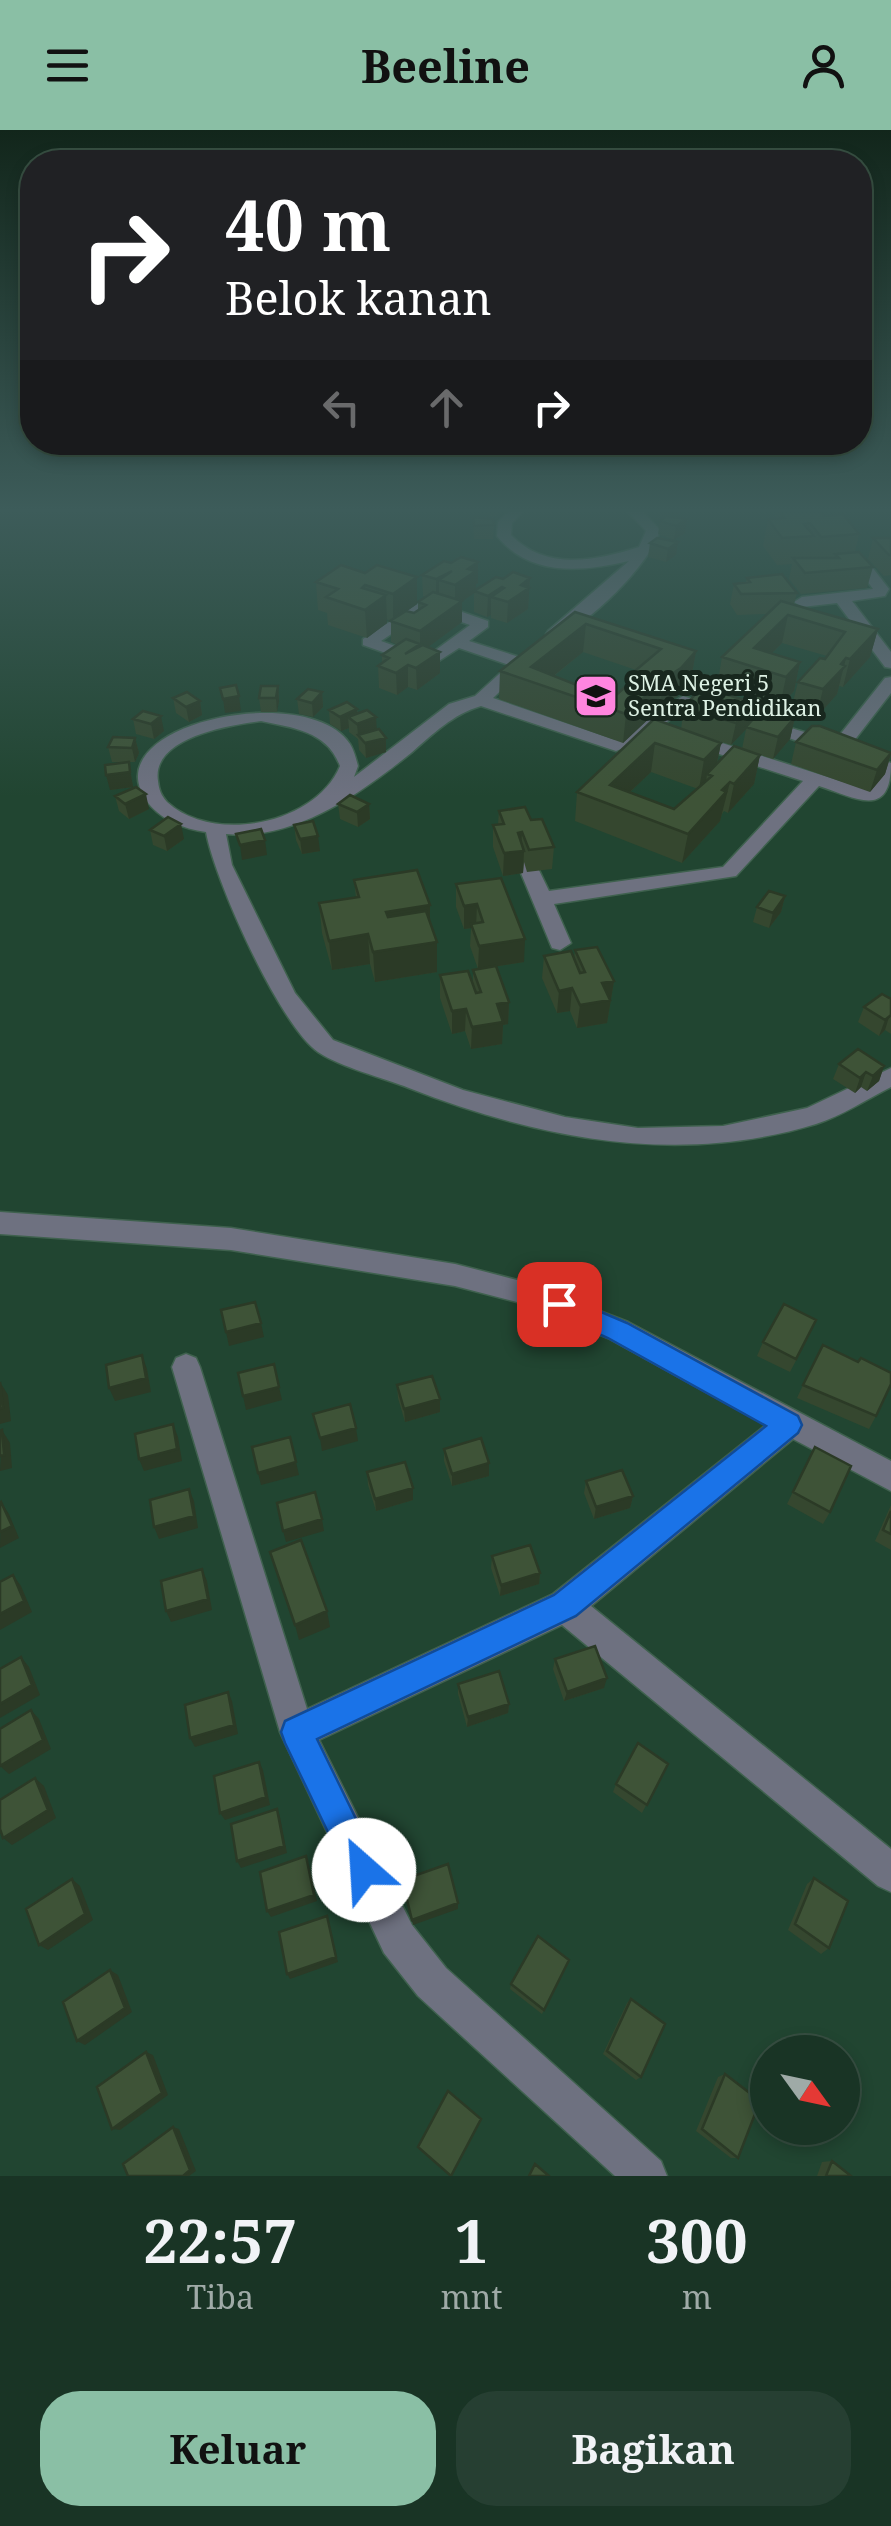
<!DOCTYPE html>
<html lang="id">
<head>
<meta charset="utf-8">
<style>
  :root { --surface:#193425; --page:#263f32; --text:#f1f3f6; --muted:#9faaa7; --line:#374f42; --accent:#8abfa5 }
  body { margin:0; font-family:"Noto Serif",serif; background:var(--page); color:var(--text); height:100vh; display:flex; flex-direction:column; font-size:38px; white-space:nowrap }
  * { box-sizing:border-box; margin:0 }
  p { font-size:32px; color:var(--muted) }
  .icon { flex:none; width:55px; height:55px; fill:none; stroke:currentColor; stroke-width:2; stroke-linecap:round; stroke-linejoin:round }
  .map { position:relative; height:2046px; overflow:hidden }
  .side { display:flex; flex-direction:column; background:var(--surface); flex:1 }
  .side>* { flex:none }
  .guide { position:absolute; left:20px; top:20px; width:852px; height:305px; border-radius:40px; box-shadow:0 5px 15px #0003,0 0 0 2px var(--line); background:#202124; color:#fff; overflow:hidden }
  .needle { width:65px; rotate:123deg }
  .fabs { position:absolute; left:750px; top:1905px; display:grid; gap:20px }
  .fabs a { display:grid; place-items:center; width:110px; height:110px; border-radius:50%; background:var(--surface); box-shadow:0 5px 15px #0003,0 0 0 2px var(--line); font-size:50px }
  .pin { position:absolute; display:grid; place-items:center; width:85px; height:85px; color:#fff; margin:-42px; border-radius:20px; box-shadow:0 5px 15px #0006 }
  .me { position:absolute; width:110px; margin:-55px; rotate:334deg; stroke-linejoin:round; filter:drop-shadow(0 0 8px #0008) }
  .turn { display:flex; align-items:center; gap:35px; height:210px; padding:0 40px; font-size:45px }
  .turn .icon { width:130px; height:130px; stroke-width:2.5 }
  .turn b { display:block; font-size:70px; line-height:85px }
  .lanes { display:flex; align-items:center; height:95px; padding:0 40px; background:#0003; justify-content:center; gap:50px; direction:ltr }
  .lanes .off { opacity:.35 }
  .eta { display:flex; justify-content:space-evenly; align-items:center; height:170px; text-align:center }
  .eta b { font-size:60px; font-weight:700; line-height:70px }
  .action { display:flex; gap:20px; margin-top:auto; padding:20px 40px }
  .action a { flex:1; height:115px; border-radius:40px; background:var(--accent); color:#111; font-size:40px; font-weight:700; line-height:115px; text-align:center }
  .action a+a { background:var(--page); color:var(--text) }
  header { display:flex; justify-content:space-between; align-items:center; height:130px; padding:0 40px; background:var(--accent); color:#111; font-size:45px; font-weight:700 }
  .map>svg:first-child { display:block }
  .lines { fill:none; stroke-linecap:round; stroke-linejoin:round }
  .minor-casing { stroke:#3f614e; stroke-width:3 }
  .minor { fill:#6e7180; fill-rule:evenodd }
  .wall { fill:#35472f; fill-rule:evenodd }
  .shaded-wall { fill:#2b3a26 }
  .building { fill:#3e5337; stroke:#2b3a26; stroke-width:2.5 }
  .route { fill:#1a73e8; stroke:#114b97; stroke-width:2.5 }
  .labels { text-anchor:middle; stroke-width:10; stroke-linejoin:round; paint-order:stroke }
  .far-poi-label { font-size:22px; fill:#ddf1e4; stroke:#18271e; text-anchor:start }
</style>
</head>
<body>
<header><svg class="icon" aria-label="menu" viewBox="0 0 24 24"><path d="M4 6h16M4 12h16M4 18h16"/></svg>Beeline<svg class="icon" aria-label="person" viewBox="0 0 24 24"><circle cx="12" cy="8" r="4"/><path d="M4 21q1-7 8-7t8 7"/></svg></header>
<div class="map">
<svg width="891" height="2046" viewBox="0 0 891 2046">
  <rect width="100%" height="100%" fill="#214531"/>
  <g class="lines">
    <defs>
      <path id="minor" d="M509 381H524L512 393 511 405C546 441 595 431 639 417L646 401 627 381H642L660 400C651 434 587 496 554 509L546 504 548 501 629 431C582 442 530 447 497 406L498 392Z
        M862 437H872L889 459 885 466 852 471 891 522V538L885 537 837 473 802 477 794 472 802 467 873 459 859 440Z
        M425 469 488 491V497L469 511 532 531 493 568 615 610 683 566 731 582 722 587 686 577 644 610 616 621 481 576C453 584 433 604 411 623 360 664 294 711 226 704L232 735 295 863 333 910 463 960 565 987 638 998 723 996 807 978 891 938V957C867 969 842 986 816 994 679 1036 540 1009 409 958 384 948 340 937 318 922 279 895 214 748 206 702 183 699 159 689 146 670 94 593 309 550 350 614 354 620 356 629 358 636L354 647 449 574 475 566 509 535 459 518 428 538 363 515V509ZM427 480 470 495 426 527 381 511ZM261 591C294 598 327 601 340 636 316 694 214 715 167 672 161 665 159 660 158 651 151 607 230 595 261 591Z
        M891 547V563L850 616 891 633C891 690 856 668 819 656L736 746 554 774 571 813 560 820 552 818 518 736 521 732H535L549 761 723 737 803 651 682 612V604H694L868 660 881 642 751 594 760 589 835 611 885 548Z
        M0 1082 231 1098 455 1134 525 1152 628 1192 891 1331V1361L793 1309 591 1476 891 1719V1762L878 1756 562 1495 319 1610 412 1795 446 1838 661 2031 667 2046H615L418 1866 384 1823 280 1602 172 1237 176 1228 186 1224 196 1228 200 1237 307 1579 553 1464 766 1295 608 1208 521 1173 455 1156 231 1120 0 1104Z"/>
    </defs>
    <!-- minor casing -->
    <use href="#minor" class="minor-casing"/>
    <!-- minor -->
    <use href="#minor" class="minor"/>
  </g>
  <!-- wall -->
  <path class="wall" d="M479 381H502L495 387 479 383Z
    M657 381H679V384L667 386 685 403 674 410 658 404 660 391 665 387H661Z
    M776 381H820L824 386 859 404 855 422 873 437 867 458 801 464 789 449 792 434 777 435 763 416 768 389 774 388Z
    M473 387 494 395 493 409H474Z
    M873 408H891V445L884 446 868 429Z
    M678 412 676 425 666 432 648 427 650 413Z
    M365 443 417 447V474L407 481 414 483 418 480V472L426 467 423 466 422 445 478 453 476 454V460L503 449 530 448 528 479 507 493 491 488V485L487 487 474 482V463L462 471V492L428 517 440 543 417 560 408 557 397 565 379 558 378 536 382 533V525L398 515 391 512V491L386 489 387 493 367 508 328 495 327 483 318 480 316 452Z
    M747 448 797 463 794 474 878 499 870 527 843 557 839 556 837 564 816 588 791 580 798 552 827 526 782 513 771 524 800 532 794 561 780 576 717 556 722 527 767 484 737 485 730 474 734 454 746 452Z
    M575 482 696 521 691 549 676 567 658 577V580L623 613 499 569 500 541ZM583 522 636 540V548L616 565 584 558 554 546Z
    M278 556 279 571 277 582H261L259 568Z
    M322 562 323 577 313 587 299 584 297 569Z
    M173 568 200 571 202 585 189 592 176 583Z
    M754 573 750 592 795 587 790 609 773 629 742 619 746 599 731 615 681 599 684 577Z
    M357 579 358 583 377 600 386 622 366 628 359 620 358 609 349 602V598L341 601 330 594 329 580Z
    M143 581 164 601 154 609 136 604 133 589Z
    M654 589 721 613 717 634 760 625 754 654 728 683 724 681 722 684 720 691 682 733 575 691 577 662ZM651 642 698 659 674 679 629 663Z
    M135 608 139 623 135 632H129L133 657 110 660 127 632H112L108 617Z
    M796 612 891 622V625L885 644 870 662 791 634Z
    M115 666 149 679 129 689 119 681Z
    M338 674H369L370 689 358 697 340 689Z
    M499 681 531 690 554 717 552 739 527 742 524 732 523 743 503 746 493 717V695L498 694Z
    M294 695 320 721 302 724 296 710Z
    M150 700 184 709 167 721 153 715Z
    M501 748 524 832 492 837 509 872 508 894 503 895 502 914 471 919 465 901 452 904 440 868V845L473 854V840L478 839 470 816 471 798 464 799 456 777V754Z
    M354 750 430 791 437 842 375 852 370 834 332 840 322 803 319 773 356 768Z
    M785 766 781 782 769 798 753 792 757 777Z
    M575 820 614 851 607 893 577 898 570 881 557 883 542 848 544 826 574 830Z
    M891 869V904L885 900 879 906 858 892 864 877Z
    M839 934 884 936 879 951 867 961 861 957 855 963 833 949Z
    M810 1204 790 1242 757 1226 763 1212Z
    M397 1255 440 1269V1282L405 1292 398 1268Z
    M803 1255 876 1286 869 1299 797 1268Z
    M815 1317 830 1382 823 1394 787 1374Z
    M444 1319 489 1333V1346L452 1356 444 1331Z
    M367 1342 413 1358V1370L376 1381 368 1355Z
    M586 1351 633 1366 630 1378 594 1389 584 1363Z
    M891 1375V1420L875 1411Z
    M492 1426 540 1443 539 1454 500 1466 491 1438Z
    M555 1529 604 1558 564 1571 553 1539Z
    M458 1554 509 1574 508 1583 467 1597 458 1564Z
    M668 1634 642 1683 613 1662 616 1654Z
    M814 1748 829 1818 821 1824 788 1800 807 1754Z
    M569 1830 542 1884 510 1859 511 1854Z
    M631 1869 641 1947 636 1950 603 1924 627 1873Z
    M725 1944 738 2028H731L696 2001 718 1947Z
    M832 2031 851 2046H817L822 2032Z"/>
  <!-- shaded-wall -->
  <path class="shaded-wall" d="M662 381H679V384L661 387Z
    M687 389 685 403 674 410 676 396Z
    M678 412 676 425 666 432 668 419Z
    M478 432V453L476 454V462L455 476V455L468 439Z
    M452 441 439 450V468L436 470V449Z
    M417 447V474L393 491V464Z
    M530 448 528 479 507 493 508 472 521 455Z
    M365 455 367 479 386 465 387 493 367 508 365 480 362 458Z
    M502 457 501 470 491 467V485L487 487 488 466Z
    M462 471V492L420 523 440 522V543L417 560 416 538 408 535V557L397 565 396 543 405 524 420 514V501Z
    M788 485 782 513 757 538 754 518Z
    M586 494 583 522 542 555 531 537Z
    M878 499 870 527 843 557 850 529Z
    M696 521 691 549 676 567 659 577 664 549Z
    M846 528 837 564 816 588 823 559Z
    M800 532 794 561 780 576 786 547Z
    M662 551 658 580 623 613 626 584Z
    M278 556 279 571 277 582 276 568Z
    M322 562 323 577 313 587 312 573Z
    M239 566 241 581 225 583 223 569Z
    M200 571 202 585 189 592 186 577Z
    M754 573 750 595 731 615 736 593Z
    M357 579 358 593 348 587 349 598 341 601 340 587Z
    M161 586 164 601 154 609 151 594Z
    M376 587 377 602 358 605 357 594Z
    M795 587 790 609 773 629 778 607Z
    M135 608 139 623 135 632 132 618Z
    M386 608V622L366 628 365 613Z
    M655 613 651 642 615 676 610 655Z
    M721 613 715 642 707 644 706 652 699 659 704 630Z
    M891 623 885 644 870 662 877 640Z
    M760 625 754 654 728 683 734 654Z
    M129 632 133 657 110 660 106 645Z
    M730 652 720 691 682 733 688 704Z
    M146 664 149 679 129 689 125 674Z
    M369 674 370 689 358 697 357 682Z
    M181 694 184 709 167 721 164 706Z
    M522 702 521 721H524L523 743 503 746 504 723 518 703Z
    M318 706 320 721 302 724 300 709Z
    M265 710 267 725 242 730 240 715Z
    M785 766 781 782 769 798 773 783Z
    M477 774 476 797 471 794V798L464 799V776Z
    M430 775V805L387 812 386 782Z
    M368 804 370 834 332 840 329 811Z
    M525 809 524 832 478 839 479 816Z
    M437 812V842L375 852 373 822Z
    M614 851 607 893 577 898 580 875 602 853Z
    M572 858 570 881 557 883 559 861Z
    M509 872 508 894 503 895 502 914 471 919 472 897 497 874Z
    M466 879 465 901 452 904V881Z
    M890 884 885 900 879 906 885 890Z
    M884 936 879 951 867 961 873 946Z
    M866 942 861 957 855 963 860 948Z
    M261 1193 264 1207 229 1216 226 1202Z
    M142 1225 147 1239 151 1262 115 1271 109 1258Z
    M0 1252 8 1265 11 1291 0 1294Z
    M279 1257 282 1270 246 1280 243 1266Z
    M440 1269V1282L405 1292 404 1279Z
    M173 1294 178 1307 182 1331 144 1341 139 1329Z
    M356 1298 358 1311 322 1321 320 1308Z
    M2 1300 10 1313 12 1338 0 1341Z
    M296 1332 299 1345 261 1355 258 1343Z
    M489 1333V1346L452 1356V1344Z
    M413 1358V1370L376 1381 375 1369Z
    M189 1359 194 1371 198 1398 159 1409 154 1397Z
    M633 1366 630 1378 594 1389 596 1377Z
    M1 1372 9 1384 19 1408 0 1418Z
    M322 1389 324 1401 286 1412 283 1401Z
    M202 1439 207 1451 212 1480 171 1492 166 1481Z
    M540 1443 539 1454 500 1466 501 1455Z
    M13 1445 21 1456 32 1482 0 1500V1484Z
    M327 1481 330 1497 299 1510 295 1495Z
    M21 1527 29 1537 40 1565 0 1588V1574Z
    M607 1548 604 1558 564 1571 567 1562Z
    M228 1562 232 1571 238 1604 195 1617 190 1608Z
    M509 1574 508 1583 467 1597 468 1587Z
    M31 1580 39 1589 51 1619 9 1644 0 1636Z
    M259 1632 263 1640 270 1675 225 1690 220 1683Z
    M35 1648 44 1656 56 1688 12 1715 3 1708Z
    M277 1679 280 1687 287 1723 241 1738 237 1731Z
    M306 1726 317 1771 271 1787 267 1781Z
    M72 1749 80 1756 93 1790 48 1820 39 1815Z
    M458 1773V1779L413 1795 412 1790Z
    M327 1786 338 1832 290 1849 287 1844Z
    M110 1840 118 1845 132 1882 85 1915 77 1911Z
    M146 1922 153 1925 168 1965 120 2000 112 1999Z
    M173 1997 179 1999 196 2041 189 2046H183Z"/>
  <!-- building -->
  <path class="building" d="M780 381H820L824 386 843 384 859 404 821 407 810 393 804 394 814 406 782 408 768 389 785 388Z
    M666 386 687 389 676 396 660 391Z
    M473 387 493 389 494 395 474 396Z
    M657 408 678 412 668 419 650 413Z
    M873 408H891V425H889Z
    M859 422 873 437 805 443 793 428H839L835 424Z
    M461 427 478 432 468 439 476 441 455 455 439 450 452 441 436 449 422 445 444 431 451 433Z
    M341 435 365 443 377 435 417 447 393 464 365 455 362 458 386 465 365 480 326 467 338 459 316 452Z
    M513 442 530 448 521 455 529 458 508 472 491 467 504 458 502 457 488 466 474 461 496 447 503 449Z
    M782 444 797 463 741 464 734 454 750 452 747 448Z
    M433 462 462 471 420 501 390 491 406 481 414 483 426 475 418 472Z
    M781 471 878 499 850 529 846 528 841 534 845 536 823 559 798 552 820 528 825 529 845 502 788 485 754 518 800 532 786 547 722 527Z
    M575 482 696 521 681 538 664 549 636 540 661 519 586 494 531 537 584 558 586 555 616 565 640 544 662 551 626 584 500 541Z
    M406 509 420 514 405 524 423 515 440 522 416 538 408 535 396 543 378 536 389 528 382 525Z
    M236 555 239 566 223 569 220 558Z
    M261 556H278L276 568H259Z
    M702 557 754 573 736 593 684 577Z
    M308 559 322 562 312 573 297 569Z
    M187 562 200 571 186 577 173 568Z
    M347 572 357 579 340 587 329 580Z
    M764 577 795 587 778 607 746 597Z
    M367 580 376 587 357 594 348 587Z
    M143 581 161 586 151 594 133 589Z
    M654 589 721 613 704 630 655 613 610 655 674 679 712 646 707 644 734 616 760 625 734 654 730 652 722 660 726 662 688 704 577 662Z
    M812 596H820L891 623 877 640 796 612Z
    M379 599 386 608 365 613 358 605Z
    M113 607 135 608 132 618 108 617Z
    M129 632 130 642 106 645 105 635Z
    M136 657 146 664 125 674 115 666Z
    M350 665 369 674 357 682 338 674Z
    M525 677 531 690 542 689 554 717 529 720 522 702 518 703 524 721 504 723 493 695 504 694 499 681Z
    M168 687 181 694 164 706 150 700Z
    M313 691 318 706 300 709 294 695Z
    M261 699 265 710 240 715 236 704Z
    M417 740 430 775 386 782 388 787 426 781 437 812 373 822 368 804 329 811 319 773 359 767 354 750Z
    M501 748 525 809 479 816 471 794 483 792 477 774 464 776 456 754Z
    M769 761 785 766 773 783 757 777Z
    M597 817 614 851 602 853 610 870 580 875 572 858 559 861 544 826 571 821 580 843 585 842 575 820Z
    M496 836 509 872 497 874 503 892 472 897 466 879 452 881 440 845 468 841 476 863 481 862 473 840Z
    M882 864 891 869V885L885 890 864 877Z
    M858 919 884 936 873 946 866 942 860 948 839 934Z
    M255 1172 261 1193 226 1202 221 1180Z
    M784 1174 816 1190 796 1229 763 1212Z
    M823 1215 858 1232 861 1228 891 1243V1254L876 1286 803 1255Z
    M142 1225 146 1248 109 1258 106 1235Z
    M274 1234 279 1257 243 1266 238 1243Z
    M432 1246 440 1269 404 1279 397 1255Z
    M0 1252 3 1278 0 1279Z
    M350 1274 356 1298 320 1308 313 1284Z
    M173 1294 177 1319 139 1329 135 1304Z
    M2 1300 4 1325 0 1326V1301Z
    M290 1307 296 1332 258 1343 252 1317Z
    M481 1308 489 1333 452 1344 444 1319Z
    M815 1317 851 1336 830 1382 793 1362Z
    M405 1332 413 1358 375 1369 367 1342Z
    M622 1340 633 1366 596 1377 586 1351Z
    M189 1359 194 1386 154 1397 150 1370Z
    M315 1362 322 1389 283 1401 277 1373Z
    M1 1372 12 1396 0 1402V1373Z
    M891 1381V1404L883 1400Z
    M301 1410 327 1481 295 1495 270 1422Z
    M530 1415 540 1443 501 1455 492 1426Z
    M202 1439 208 1469 166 1481 161 1451Z
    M13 1445 24 1471 0 1484V1452Z
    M595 1516 607 1548 567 1562 555 1529Z
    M21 1527 32 1555 0 1574V1539Z
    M499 1541 509 1574 468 1587 458 1554Z
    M228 1562 234 1595 190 1608 185 1575Z
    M31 1580 43 1610 0 1636V1599Z
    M638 1613 668 1634 647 1675 616 1654Z
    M259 1632 266 1667 220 1683 214 1646Z
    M35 1648 48 1680 3 1708 0 1699V1670Z
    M277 1679 284 1716 237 1731 231 1694Z
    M306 1726 314 1765 267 1781 260 1742Z
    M448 1734 458 1773 412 1790 402 1750Z
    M814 1748 848 1771 829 1818 795 1794Z
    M72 1749 85 1784 39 1815 26 1779Z
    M327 1786 336 1827 287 1844 279 1802Z
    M538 1806 569 1830 544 1880 511 1854Z
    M110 1840 125 1878 77 1911 63 1872Z
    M631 1869 665 1894 641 1947 607 1921Z
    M146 1922 162 1963 112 1999 97 1957Z
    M725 1944 760 1971 738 2028 702 1999Z
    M448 1961 481 1989 451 2046 418 2017Z
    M173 1997 190 2040 183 2046H128L123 2034Z
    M832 2031 851 2046H826Z
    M535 2034 549 2046H529Z"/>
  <!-- sky -->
  <linearGradient id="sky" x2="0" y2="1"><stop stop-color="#12261b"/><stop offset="0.57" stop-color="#3d5c5a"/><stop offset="1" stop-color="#3d5c5a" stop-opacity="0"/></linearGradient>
  <rect width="891" height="667" fill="url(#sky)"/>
  <!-- route -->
  <path class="route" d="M559 1164 627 1193 798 1286 802 1295 798 1303 576 1486 317 1609 381 1740 376 1752 364 1757 352 1752 285 1613 281 1602 285 1591 554 1465 766 1296 608 1208 550 1182 547 1174 550 1167Z"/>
  <!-- icons -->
  <defs>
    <symbol id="school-square" viewBox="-11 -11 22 22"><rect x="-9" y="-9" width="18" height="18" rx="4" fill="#ff85df" stroke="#18271e"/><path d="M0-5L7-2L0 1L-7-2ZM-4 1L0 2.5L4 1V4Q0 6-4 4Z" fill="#111"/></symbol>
  </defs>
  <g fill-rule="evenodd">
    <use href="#school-square" x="571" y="541" width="50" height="50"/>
  </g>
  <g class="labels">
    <!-- far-poi labels -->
    <g class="far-poi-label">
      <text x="628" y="561">SMA Negeri 5<tspan x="628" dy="25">Sentra Pendidikan</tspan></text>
    </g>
  </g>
</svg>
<div class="fabs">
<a><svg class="needle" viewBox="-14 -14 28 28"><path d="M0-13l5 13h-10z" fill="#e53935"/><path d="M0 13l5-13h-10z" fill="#9faaa7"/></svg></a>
</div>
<div class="pin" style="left:559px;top:1174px;background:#d93025"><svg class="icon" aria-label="arrive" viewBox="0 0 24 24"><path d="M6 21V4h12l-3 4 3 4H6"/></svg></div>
<svg class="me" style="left:364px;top:1740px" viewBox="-20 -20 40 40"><circle r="19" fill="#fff"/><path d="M0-13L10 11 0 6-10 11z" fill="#1a73e8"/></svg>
<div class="guide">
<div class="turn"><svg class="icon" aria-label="right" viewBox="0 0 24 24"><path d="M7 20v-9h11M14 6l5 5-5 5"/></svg><div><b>40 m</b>Belok kanan</div></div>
<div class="lanes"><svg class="icon off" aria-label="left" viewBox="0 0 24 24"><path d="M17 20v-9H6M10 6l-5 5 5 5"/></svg><svg class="icon off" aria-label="ahead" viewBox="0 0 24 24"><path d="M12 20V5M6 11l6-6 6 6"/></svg><svg class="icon" aria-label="right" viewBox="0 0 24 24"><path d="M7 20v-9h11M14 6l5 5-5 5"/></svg></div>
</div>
</div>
<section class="side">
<div class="eta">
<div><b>22:57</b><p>Tiba</p></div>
<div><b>1</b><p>mnt</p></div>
<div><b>300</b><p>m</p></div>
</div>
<div class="action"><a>Keluar</a><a>Bagikan</a></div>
</section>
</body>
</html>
